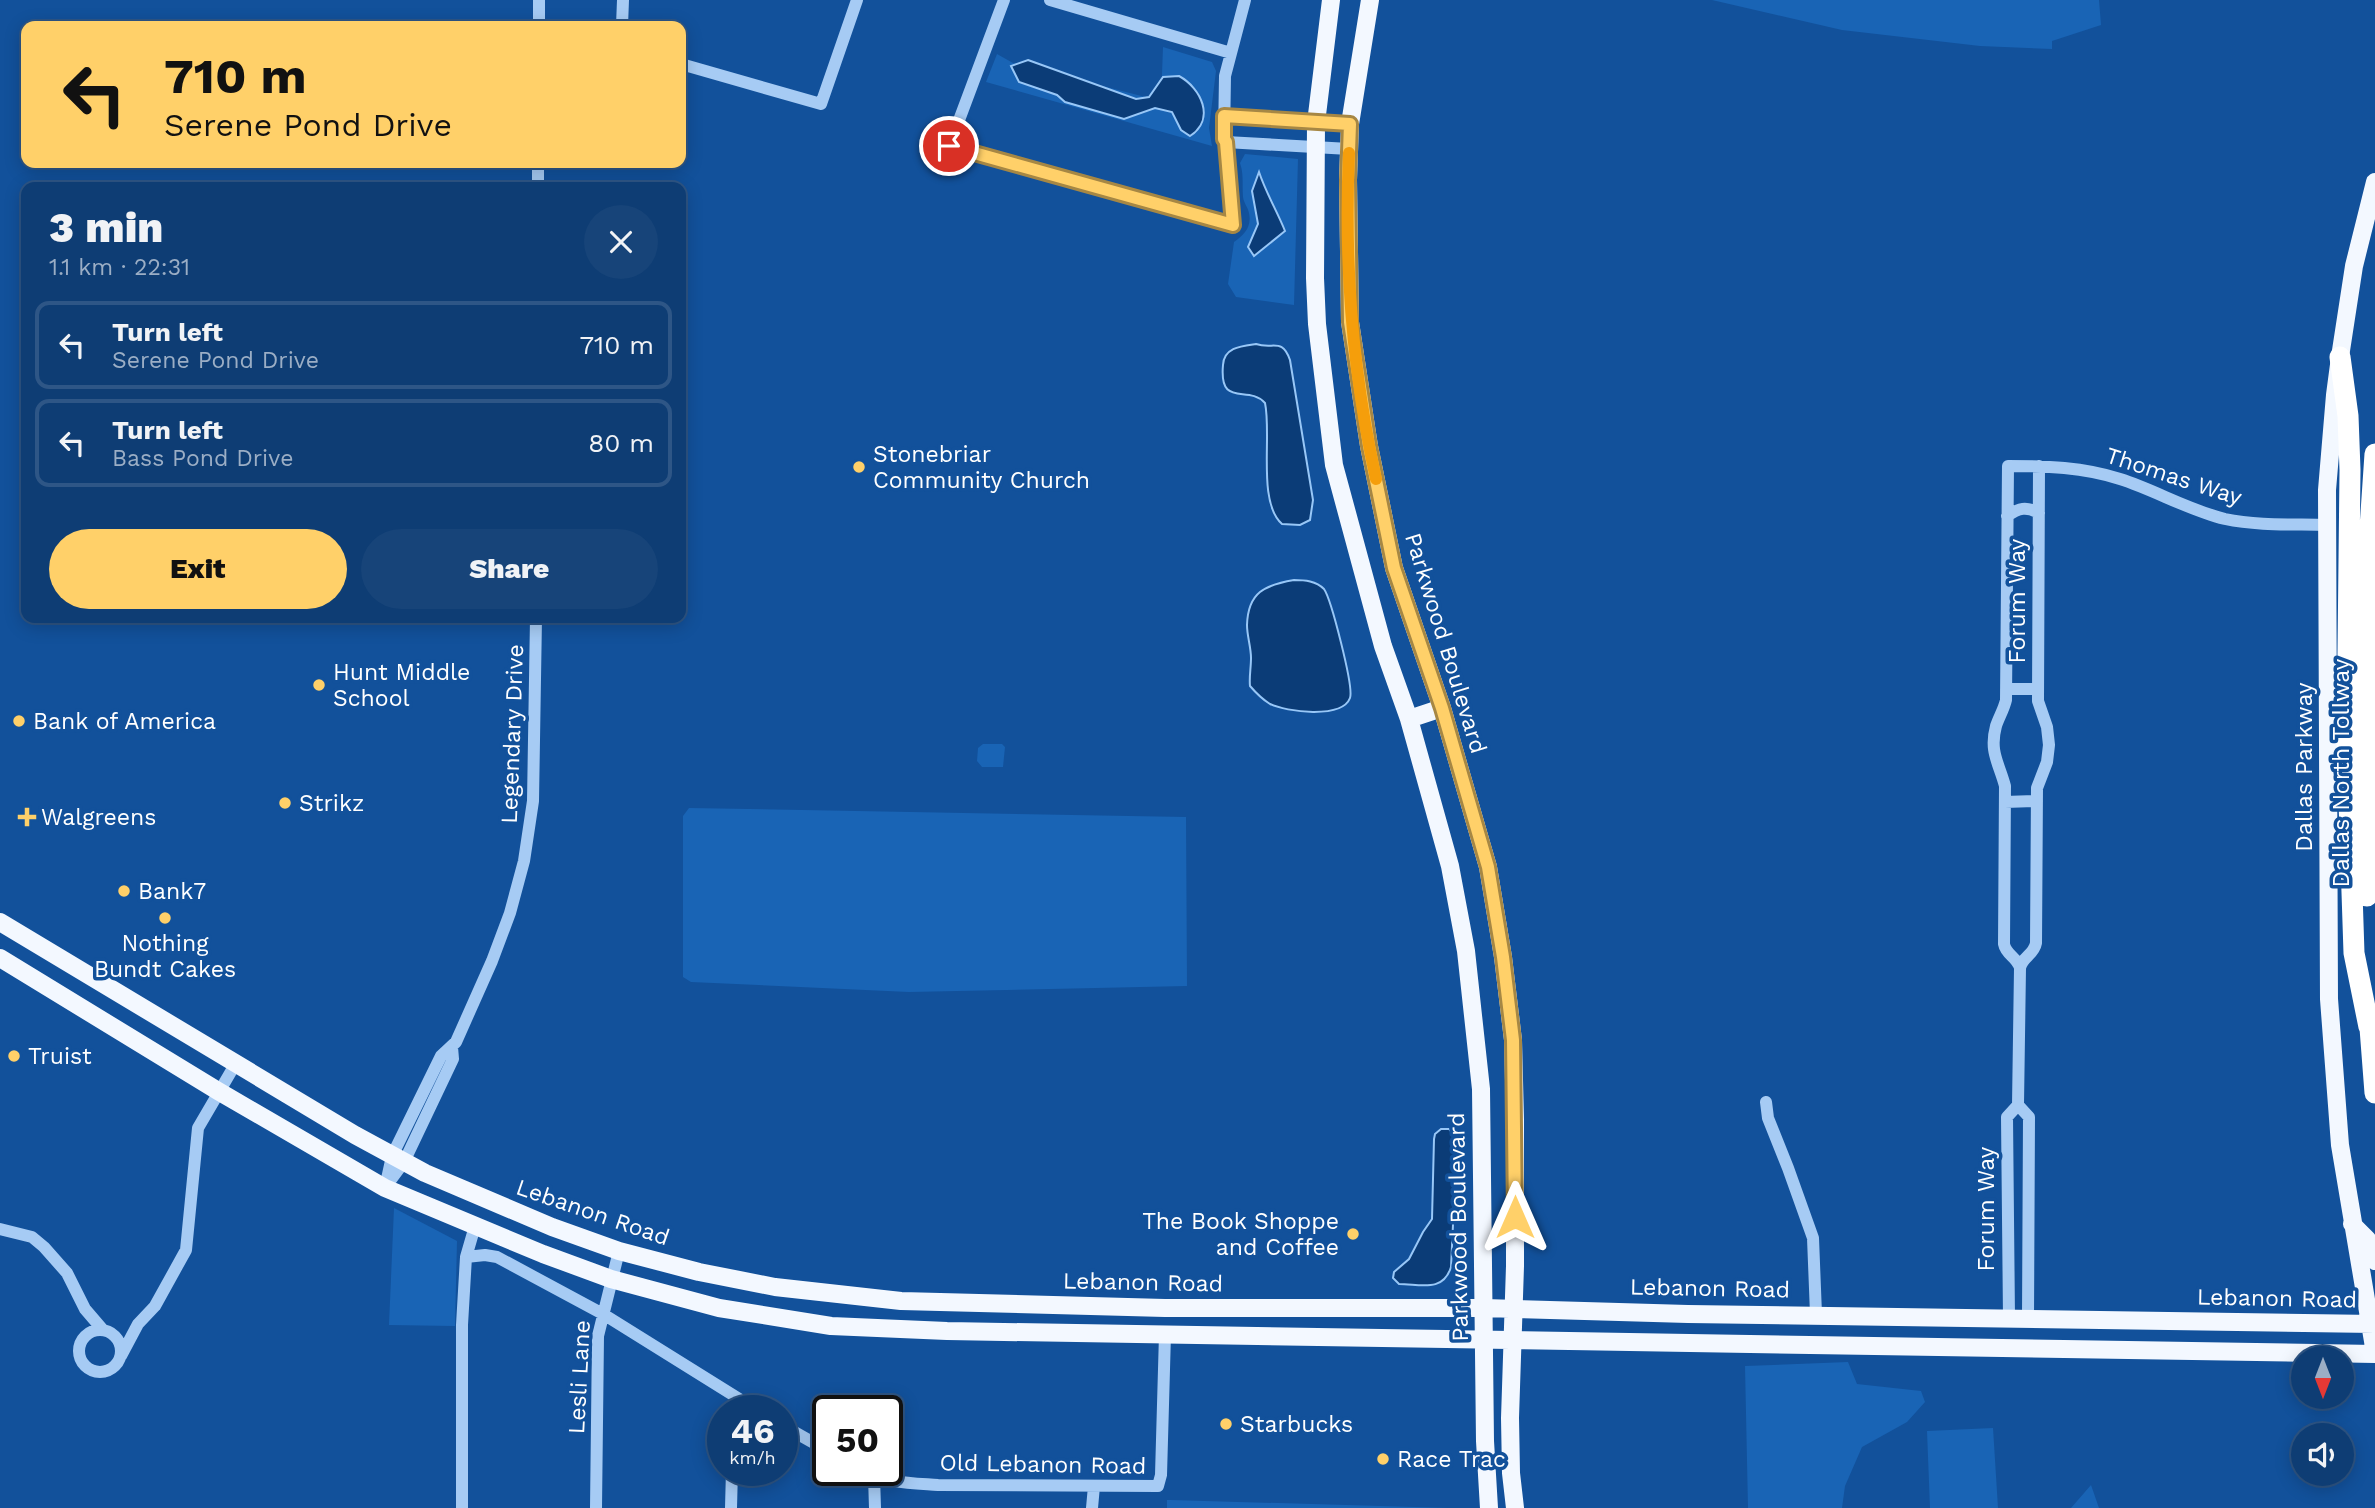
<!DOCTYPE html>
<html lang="en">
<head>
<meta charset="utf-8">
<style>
  :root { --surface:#0e3d74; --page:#174479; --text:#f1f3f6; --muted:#9baec5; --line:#2e5686; --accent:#ffd069 }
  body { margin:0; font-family:"Work Sans",sans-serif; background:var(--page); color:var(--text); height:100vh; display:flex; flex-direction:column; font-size:26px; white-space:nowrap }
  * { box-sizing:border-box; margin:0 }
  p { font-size:23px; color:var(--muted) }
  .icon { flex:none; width:38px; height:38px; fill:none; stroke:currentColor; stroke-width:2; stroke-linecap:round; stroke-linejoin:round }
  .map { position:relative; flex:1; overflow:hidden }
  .drawer { position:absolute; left:21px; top:182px; width:665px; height:441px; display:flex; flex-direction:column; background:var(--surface); border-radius:14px; box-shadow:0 4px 18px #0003,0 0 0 2px var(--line) }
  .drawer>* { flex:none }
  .guide { position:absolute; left:21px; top:21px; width:665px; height:147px; border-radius:14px; box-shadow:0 4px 18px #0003,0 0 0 2px var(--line); background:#ffd069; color:#111; overflow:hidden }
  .needle { width:46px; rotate:180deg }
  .buttons { position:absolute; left:2291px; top:1346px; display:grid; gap:14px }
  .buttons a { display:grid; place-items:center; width:63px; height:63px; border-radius:50%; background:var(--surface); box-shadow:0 4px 18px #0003,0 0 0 2px var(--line); font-size:35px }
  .speed { position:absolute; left:707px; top:1395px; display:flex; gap:14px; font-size:35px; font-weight:700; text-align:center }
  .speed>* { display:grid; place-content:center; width:91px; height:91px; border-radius:50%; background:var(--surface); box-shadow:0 4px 18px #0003,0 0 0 2px var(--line); line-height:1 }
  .speed small { font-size:18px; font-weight:400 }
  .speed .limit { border:4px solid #111; border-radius:10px; background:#fff; color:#111 }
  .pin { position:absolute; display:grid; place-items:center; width:60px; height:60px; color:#fff; margin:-30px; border:4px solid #fff; border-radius:50%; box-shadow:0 2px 7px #0007 }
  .me { position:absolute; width:77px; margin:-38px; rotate:0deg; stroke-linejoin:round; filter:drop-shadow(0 0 5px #0008) }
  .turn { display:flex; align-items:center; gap:24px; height:147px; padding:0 28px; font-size:32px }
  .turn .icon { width:91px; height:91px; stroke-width:2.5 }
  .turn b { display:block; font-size:49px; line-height:60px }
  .round { display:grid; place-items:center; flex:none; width:74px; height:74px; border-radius:37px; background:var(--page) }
  .head { display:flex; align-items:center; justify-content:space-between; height:119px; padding:0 28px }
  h1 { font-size:42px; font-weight:800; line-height:52px }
  .cta { display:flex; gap:14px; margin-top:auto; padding:14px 28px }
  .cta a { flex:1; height:80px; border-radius:42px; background:var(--accent); color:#111; font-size:28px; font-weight:800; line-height:80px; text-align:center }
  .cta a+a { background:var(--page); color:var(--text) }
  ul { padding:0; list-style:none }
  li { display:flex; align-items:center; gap:21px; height:88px; margin:0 14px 10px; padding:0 14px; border:4px solid var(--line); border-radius:14px }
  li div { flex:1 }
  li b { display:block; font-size:26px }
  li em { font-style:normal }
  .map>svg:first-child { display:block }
  .green { fill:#1964b5 }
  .water { fill:#0b3c77; stroke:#98c7f7; stroke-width:2 }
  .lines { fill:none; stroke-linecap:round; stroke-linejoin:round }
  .minor { stroke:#a6cbf4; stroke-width:12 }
  .major { stroke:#f3f8ff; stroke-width:18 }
  .highway { stroke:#fff; stroke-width:21 }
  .route-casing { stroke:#a68744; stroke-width:18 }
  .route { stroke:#ffd069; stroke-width:12 }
  .slow { stroke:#f59e0b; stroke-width:12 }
  .poi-dot { fill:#ffd069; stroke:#12519b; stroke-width:2.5 }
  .labels { text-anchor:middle; stroke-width:7; stroke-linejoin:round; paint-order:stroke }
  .poi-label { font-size:23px; fill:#fff; stroke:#12519b; text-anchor:start }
  .street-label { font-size:23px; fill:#fff; stroke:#12519b }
</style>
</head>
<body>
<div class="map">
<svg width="2375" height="1508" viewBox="0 0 2375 1508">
  <rect width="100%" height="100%" fill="#12519b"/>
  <!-- green -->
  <path class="green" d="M1712 0H2099L2101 25 2052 41V49L1980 46 1842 30Z
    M1163 47 1212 62 1216 71 1209 128 1212 146 986 82 997 54 1013 63 1161 101Z
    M1245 154 1298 159 1294 305 1236 297 1228 284 1234 242C1244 235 1252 227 1249 213 1248 207 1244 204 1243 197 1242 185 1244 174 1240 163Z
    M983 744H1002L1005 747 1003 767H982L977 761 978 748Z
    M689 808 1186 817 1187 986 909 992 691 982 683 977V816Z
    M394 1208 457 1241 455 1326 389 1325Z
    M1848 1362 1857 1384 1921 1391 1925 1402 1907 1422 1862 1447 1845 1486 1842 1508H1748L1745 1366Z
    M1993 1428 1998 1508H1930L1927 1431Z
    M2091 1485 2099 1508H2071Z
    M1167 1500H1171L1449 1508H1167Z"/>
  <!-- water -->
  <path class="water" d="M1028 60 1136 99 1149 97 1163 77 1179 76C1201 88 1216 119 1190 136L1181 130 1172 112 1155 108 1124 119 1065 102 1057 95 1019 82 1011 66Z
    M1259 172C1266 193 1277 211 1285 231L1254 256 1248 247 1258 224 1252 191Z
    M1256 344C1273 350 1282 337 1290 360L1313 500 1310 520 1300 525 1282 524C1257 502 1272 435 1265 403 1248 384 1219 409 1223 365 1224 347 1242 346 1256 344Z
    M1294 580C1305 580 1316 581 1324 589 1331 599 1354 687 1350 698 1342 719 1286 712 1270 704 1262 699 1256 693 1250 686 1249 677 1251 668 1251 658 1251 647 1247 636 1247 625 1248 592 1265 585 1294 580Z
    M1441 1129H1449L1457 1139 1451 1267C1443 1293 1420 1284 1399 1284L1393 1278 1394 1272 1409 1259 1423 1232 1432 1219 1434 1139 1435 1134Z"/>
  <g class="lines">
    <!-- minor -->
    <path class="minor" d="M1004 0 949 147 1233 225 1226 142 1224 139 1225 76 1245 0
      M1050 0 1231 53
      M539 26V0
      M622 26 623 0
      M681 64 821 104 857 0
      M1224 116 1350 124
      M1226 142 1349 149
      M538 187V163
      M2007 516C2019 508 2026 506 2039 513
      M2006 689H2038
      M2005 802 2037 801
      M2020 968C2017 957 2006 955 2004 944L2005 786C1999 763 1989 752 1996 726 1999 717 2004 709 2006 700L2008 466C2046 466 2083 467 2120 479 2155 490 2188 510 2225 519 2258 526 2294 524 2327 525
      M1766 1102 1768 1118 1788 1168 1813 1238 1816 1314
      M2018 1105 2020 968C2022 957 2034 955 2036 943L2037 788 2047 762 2049 745 2047 727 2038 701 2039 466
      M387 1185 404 1162 453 1059 452 1047
      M385 1188 392 1156 441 1056 456 1042 492 961 510 913 524 861 533 801 536 618
      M0 1229 32 1237 44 1247 67 1273 85 1309 103 1330
      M466 1257 485 1255 497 1257 603 1314 757 1410
      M2009 1318 2007 1117 2018 1105 2029 1117 2028 1318
      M79 1351a21 21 0 1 1 42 0a21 21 0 1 1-42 0Z
      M121 1356 138 1324 155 1306 186 1250 198 1128 236 1063
      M782 1425 828 1451
      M862 1470C885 1483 912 1483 938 1485L1158 1486 1161 1475 1165 1334
      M874 1476 875 1508
      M462 1508V1325L466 1257 475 1226
      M596 1508 598 1336 619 1251
      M731 1508 732 1470
      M1092 1508 1094 1486"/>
    <!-- major -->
    <path class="major" d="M1331 0 1316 123 1315 278 1317 324 1334 465 1383 646 1409 719 1450 866 1466 951 1481 1089 1485 1441 1489 1508
      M1370 0 1350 124 1348 180 1350 322 1369 446 1394 568 1442 708 1488 867 1503 957 1513 1040 1515 1120V1266L1510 1418 1511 1473 1515 1508
      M2375 182 2354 266 2340 357 2335 395 2327 490 2329 999 2340 1145 2375 1353
      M1409 719 1442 708
      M0 922 355 1135 425 1173 552 1227 619 1251 699 1272 775 1287 901 1301 1165 1308H1484L1688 1314 2375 1324
      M0 958 218 1091 385 1188 543 1254 611 1279 719 1308 831 1326 947 1331 2375 1354
      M2352 1224 2367 1239 2375 1261"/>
    <!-- highway -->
    <path class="highway" d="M2340 357 2348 416 2350 470 2347 741 2354 953 2369 1027
      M2367 896 2368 557 2375 454
      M2369 1015 2375 1093"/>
  </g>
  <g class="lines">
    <defs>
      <path id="route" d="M949 146 1233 225 1226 142 1224 139V116L1350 124 1348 180 1350 322 1369 446 1394 568 1442 708 1488 867 1503 957 1513 1040 1515 1217"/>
    </defs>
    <!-- route casing -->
    <use href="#route" class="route-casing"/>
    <!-- route -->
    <use href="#route" class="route"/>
    <!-- slow -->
    <path class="slow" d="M1349 153C1344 263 1352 371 1376 479"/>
  </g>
  <!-- markers -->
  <g class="poi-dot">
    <circle cx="859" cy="467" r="7"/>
    <circle cx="319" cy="685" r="7"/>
    <circle cx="19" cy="721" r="7"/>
    <circle cx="285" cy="803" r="7"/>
    <path d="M23.5 806.5h7v7h7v7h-7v7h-7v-7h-7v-7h7z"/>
    <circle cx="124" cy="891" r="7"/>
    <circle cx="165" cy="918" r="7"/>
    <circle cx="14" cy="1056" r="7"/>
    <circle cx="1353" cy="1234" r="7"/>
    <circle cx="1226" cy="1424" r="7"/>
    <circle cx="1383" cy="1459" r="7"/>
  </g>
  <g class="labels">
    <!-- poi labels -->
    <g class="poi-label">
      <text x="873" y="462">Stonebriar<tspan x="873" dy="26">Community Church</tspan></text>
      <text x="333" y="680">Hunt Middle<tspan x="333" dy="26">School</tspan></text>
      <text x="33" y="729">Bank of America</text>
      <text x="299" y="811">Strikz</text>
      <text x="41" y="825">Walgreens</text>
      <text x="138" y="899">Bank7</text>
      <text x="165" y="951" text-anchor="middle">Nothing<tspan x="165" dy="26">Bundt Cakes</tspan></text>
      <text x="28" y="1064">Truist</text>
      <text x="1339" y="1229" text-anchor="end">The Book Shoppe<tspan x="1339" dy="26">and Coffee</tspan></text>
      <text x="1240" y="1432">Starbucks</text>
      <text x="1397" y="1467">Race Trac</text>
    </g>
    <!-- street labels -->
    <g class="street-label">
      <text transform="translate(2174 476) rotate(18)" y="8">Thomas Way</text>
      <text transform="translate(2017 601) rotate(-90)" y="8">Forum Way</text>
      <text transform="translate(1446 643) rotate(73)" y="8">Parkwood Boulevard</text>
      <text transform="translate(512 734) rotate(-88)" y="8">Legendary Drive</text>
      <text transform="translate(2304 767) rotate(-90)" y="8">Dallas Parkway</text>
      <text transform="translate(2341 773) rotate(-90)" y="8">Dallas North Tollway</text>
      <text transform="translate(1986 1209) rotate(-90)" y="8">Forum Way</text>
      <text transform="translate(593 1212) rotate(19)" y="8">Lebanon Road</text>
      <text transform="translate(1458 1227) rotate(-91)" y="8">Parkwood Boulevard</text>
      <text transform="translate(1143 1282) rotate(1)" y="8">Lebanon Road</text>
      <text transform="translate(1710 1288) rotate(1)" y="8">Lebanon Road</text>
      <text transform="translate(2277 1298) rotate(1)" y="8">Lebanon Road</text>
      <text transform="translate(579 1377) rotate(-87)" y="8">Lesli Lane</text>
      <text transform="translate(1043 1464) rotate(1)" y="8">Old Lebanon Road</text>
    </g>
  </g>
</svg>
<div class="buttons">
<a><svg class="needle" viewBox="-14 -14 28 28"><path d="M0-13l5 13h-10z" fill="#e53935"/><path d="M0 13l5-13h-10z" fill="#9baec5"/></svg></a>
<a><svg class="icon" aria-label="sound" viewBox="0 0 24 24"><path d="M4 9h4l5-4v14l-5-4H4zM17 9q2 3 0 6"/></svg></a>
</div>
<div class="speed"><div>46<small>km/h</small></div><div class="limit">50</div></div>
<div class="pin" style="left:949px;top:146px;background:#d93025"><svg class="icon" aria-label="arrive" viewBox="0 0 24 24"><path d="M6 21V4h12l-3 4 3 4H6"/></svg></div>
<svg class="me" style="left:1515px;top:1217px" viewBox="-20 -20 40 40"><path d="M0-17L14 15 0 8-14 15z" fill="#ffd069" stroke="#fff" stroke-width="4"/></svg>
<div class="guide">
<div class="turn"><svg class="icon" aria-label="left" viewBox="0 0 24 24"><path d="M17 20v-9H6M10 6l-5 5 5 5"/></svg><div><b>710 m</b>Serene Pond Drive</div></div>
</div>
<section class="drawer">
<div class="head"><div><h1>3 min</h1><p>1.1 km · 22:31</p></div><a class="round"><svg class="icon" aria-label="close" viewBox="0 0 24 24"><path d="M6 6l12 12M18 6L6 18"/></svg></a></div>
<ul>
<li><svg class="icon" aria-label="left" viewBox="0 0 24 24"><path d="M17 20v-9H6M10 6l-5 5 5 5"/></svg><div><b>Turn left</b><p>Serene Pond Drive</p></div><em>710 m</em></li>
<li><svg class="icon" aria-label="left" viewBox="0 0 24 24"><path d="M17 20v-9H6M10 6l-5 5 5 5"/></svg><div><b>Turn left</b><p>Bass Pond Drive</p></div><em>80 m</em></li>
</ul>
<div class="cta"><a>Exit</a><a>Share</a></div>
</section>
</div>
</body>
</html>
